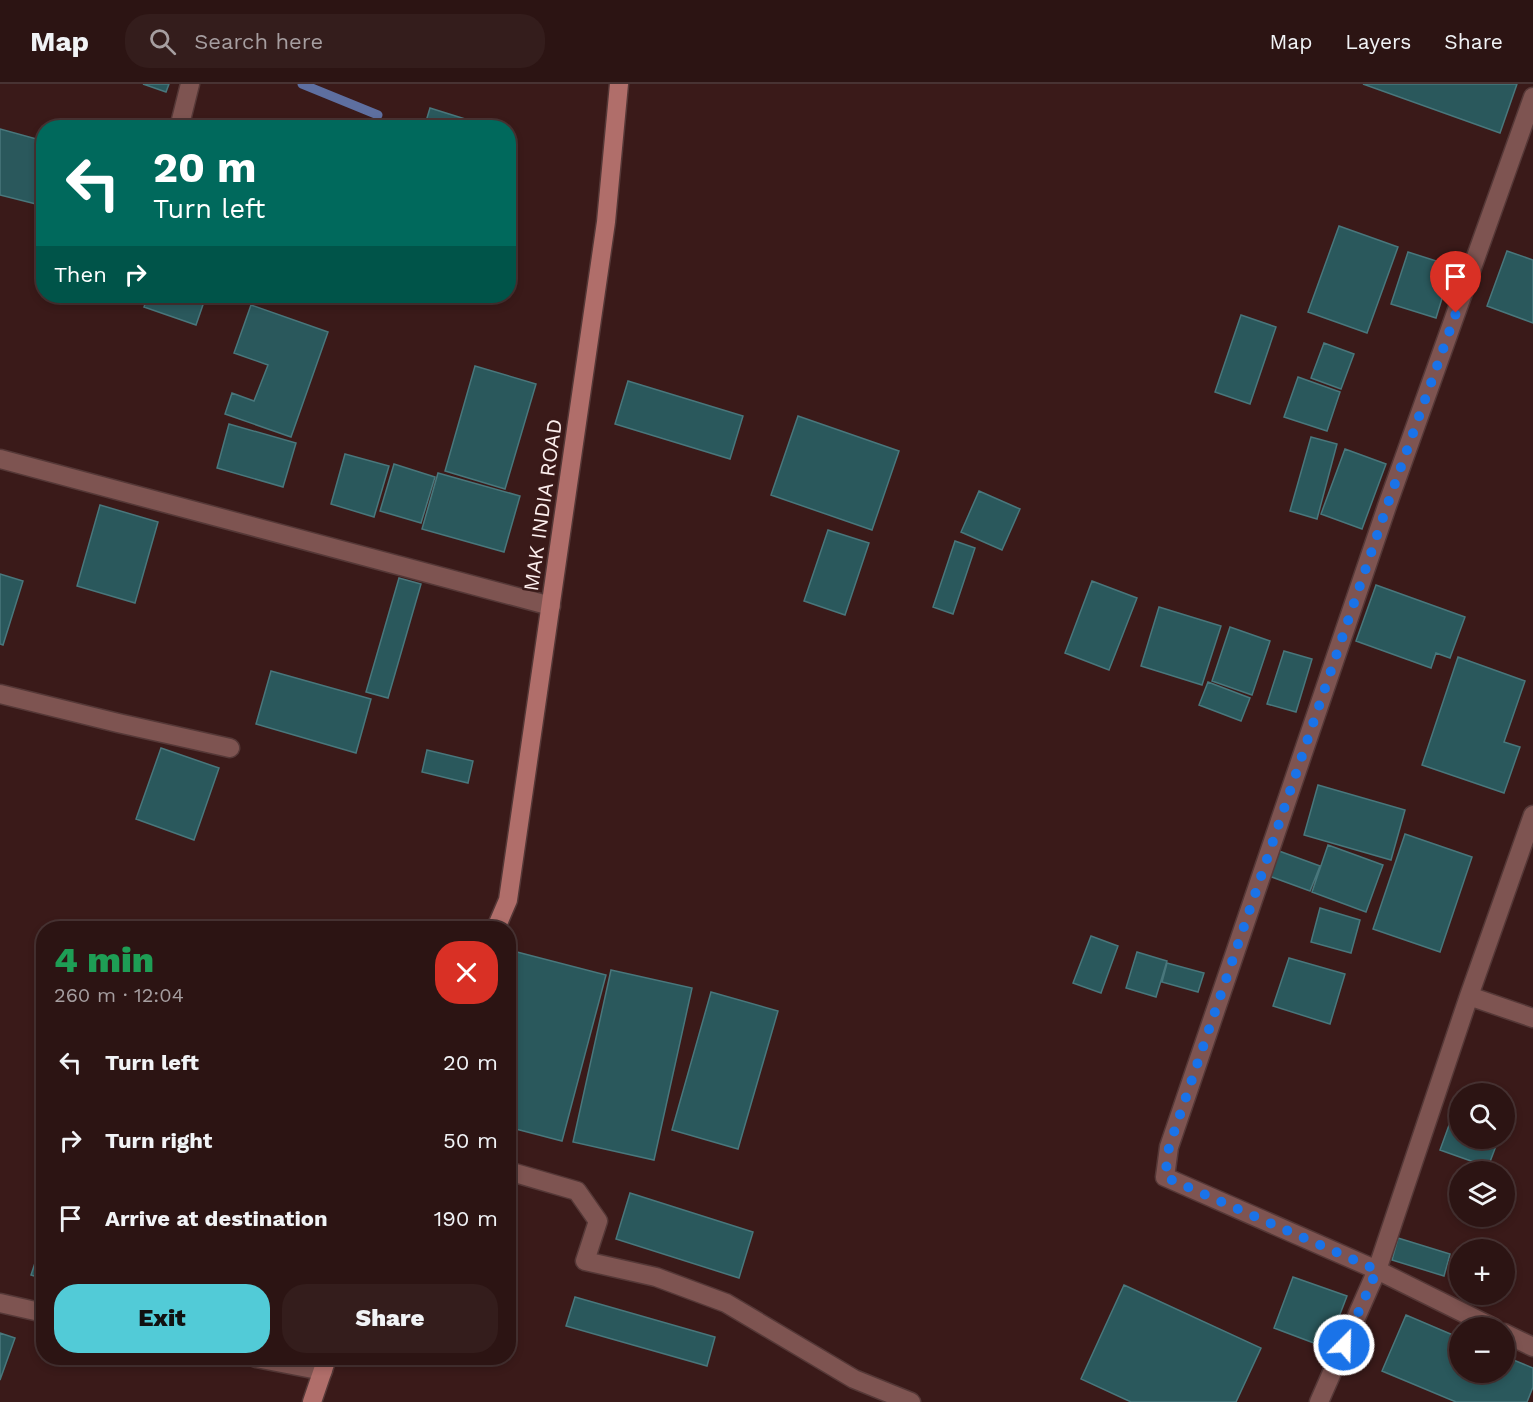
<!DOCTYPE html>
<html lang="en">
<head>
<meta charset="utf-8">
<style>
  :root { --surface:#2c1413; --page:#341d1c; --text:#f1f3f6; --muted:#a69ea0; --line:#483333; --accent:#52cbd7 }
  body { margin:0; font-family:"Work Sans",sans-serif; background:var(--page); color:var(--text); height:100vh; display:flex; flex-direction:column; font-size:22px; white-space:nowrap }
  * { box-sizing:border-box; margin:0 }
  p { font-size:20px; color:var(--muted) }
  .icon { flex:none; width:33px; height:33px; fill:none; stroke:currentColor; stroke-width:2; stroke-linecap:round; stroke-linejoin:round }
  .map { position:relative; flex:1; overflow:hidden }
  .side { position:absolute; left:36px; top:837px; width:480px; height:444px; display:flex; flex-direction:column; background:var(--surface); border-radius:24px; box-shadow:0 3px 9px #0003,0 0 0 2px var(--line) }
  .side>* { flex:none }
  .banner { position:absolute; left:36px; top:36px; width:480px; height:183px; border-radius:24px; box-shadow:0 3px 9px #0003,0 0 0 2px var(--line); background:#00695c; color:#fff; overflow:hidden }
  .buttons { position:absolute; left:1449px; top:999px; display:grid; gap:12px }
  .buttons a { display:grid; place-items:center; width:66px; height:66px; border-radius:50%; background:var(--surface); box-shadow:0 3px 9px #0003,0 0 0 2px var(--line); font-size:30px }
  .pin { position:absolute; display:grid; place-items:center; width:51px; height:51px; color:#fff; margin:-62px -26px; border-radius:50% 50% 50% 0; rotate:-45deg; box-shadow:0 0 6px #0007 }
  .pin .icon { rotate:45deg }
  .me { position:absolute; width:66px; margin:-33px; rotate:23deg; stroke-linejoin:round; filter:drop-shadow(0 0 4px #0008) }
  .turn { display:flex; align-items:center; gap:21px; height:126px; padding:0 18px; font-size:27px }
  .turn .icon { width:78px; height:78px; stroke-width:2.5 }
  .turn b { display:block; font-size:42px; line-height:51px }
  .then { display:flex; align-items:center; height:57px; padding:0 18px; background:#0003; gap:12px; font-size:22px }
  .round { display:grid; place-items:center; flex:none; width:63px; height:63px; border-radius:24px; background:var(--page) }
  .headline { display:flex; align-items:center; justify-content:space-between; height:102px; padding:0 18px }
  h1 { font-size:36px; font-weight:800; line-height:45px; color:#1e9e55 }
  .button { display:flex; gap:12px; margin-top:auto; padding:12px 18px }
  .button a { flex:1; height:69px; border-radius:24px; background:var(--accent); color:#111; font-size:24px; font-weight:800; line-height:69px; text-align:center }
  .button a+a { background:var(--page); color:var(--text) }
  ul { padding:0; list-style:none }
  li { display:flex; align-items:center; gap:18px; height:78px; padding:0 18px }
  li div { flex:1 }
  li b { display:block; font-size:22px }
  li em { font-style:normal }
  header { display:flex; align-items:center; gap:36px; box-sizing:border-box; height:84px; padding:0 30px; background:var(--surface); border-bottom:2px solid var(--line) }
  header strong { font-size:28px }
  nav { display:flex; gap:33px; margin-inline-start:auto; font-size:21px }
  .search { width:420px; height:54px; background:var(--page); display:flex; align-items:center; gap:15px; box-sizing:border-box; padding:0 21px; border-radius:24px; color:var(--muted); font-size:22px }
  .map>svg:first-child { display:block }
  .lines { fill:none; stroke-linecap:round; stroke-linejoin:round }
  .stream { stroke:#5e6fa0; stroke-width:9 }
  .building { fill:#2a585c; stroke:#49777c; stroke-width:1.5 }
  .street-casing { stroke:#553837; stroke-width:21 }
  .secondary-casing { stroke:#553837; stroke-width:21 }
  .street { stroke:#7e5451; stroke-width:18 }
  .secondary { stroke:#b06e6a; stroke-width:18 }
  .route { stroke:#1a73e8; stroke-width:10; stroke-dasharray:0 18 }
  .labels { text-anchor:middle; stroke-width:5; stroke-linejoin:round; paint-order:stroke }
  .street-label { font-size:21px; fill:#fceeed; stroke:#3a1a19 }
</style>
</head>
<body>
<header>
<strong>Map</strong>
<div class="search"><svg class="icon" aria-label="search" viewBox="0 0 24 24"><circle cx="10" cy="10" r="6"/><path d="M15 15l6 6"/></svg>Search here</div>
<nav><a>Map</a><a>Layers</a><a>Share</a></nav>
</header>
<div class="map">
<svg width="1533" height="1318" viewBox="0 0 1533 1318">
  <rect width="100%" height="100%" fill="#3a1a19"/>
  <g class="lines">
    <!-- stream -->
    <path class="stream" d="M302 0 378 31"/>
  </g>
  <!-- building -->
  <path class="building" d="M143 0H169L166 8Z
    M1363 0H1517L1500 49Z
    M430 24 494 44H424Z
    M205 36 230 44H203Z
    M0 45 44 57V122L0 111Z
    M1339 142 1398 163 1367 249 1308 228Z
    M1507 167 1533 176V239L1487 222Z
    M1408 168 1452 182 1436 234 1391 220Z
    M148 212H206L196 241 144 223Z
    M251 221 328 248 291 353 225 330 232 309 254 317 268 281 234 269Z
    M1241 231 1276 243 1250 320 1215 308Z
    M1324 259 1354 270 1341 305 1311 294Z
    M475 282 536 300 505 405 445 387Z
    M1298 293 1340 308 1327 347 1284 333Z
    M628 297 743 332 730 375 615 340Z
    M798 332 899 367 872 446 771 411Z
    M229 340 296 359 283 403 217 384Z
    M1311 353 1337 360 1317 435 1290 427Z
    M1345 365 1386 380 1362 445 1321 430Z
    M345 370 389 382 374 433 331 420Z
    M394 380 435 393 421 439 380 427Z
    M438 389 520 412 504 468 422 445Z
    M979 407 1020 425 1002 466 961 448Z
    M100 421 158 438 135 519 77 502Z
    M828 446 869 459 845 531 804 517Z
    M955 457 975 464 953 530 933 523Z
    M0 490 23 497 3 561 0 560Z
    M399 494 421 500 388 614 366 608Z
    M1092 497 1137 514 1109 586 1065 569Z
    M1376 501 1465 533 1450 574 1436 569 1431 584 1356 557Z
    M1159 523 1221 542 1202 601 1141 582Z
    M1230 543 1270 557 1252 611 1212 597Z
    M1284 567 1312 575 1296 628 1267 620Z
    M1458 573 1525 597 1504 658 1520 663 1504 709 1422 681Z
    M271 587 371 615 356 669 256 640Z
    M1208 598 1250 614 1241 637 1199 621Z
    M161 664 219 684 194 756 136 735Z
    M427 666 473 677 468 699 422 688Z
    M1318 701 1405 726 1391 776 1304 751Z
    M1405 750 1472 773 1440 868 1373 845Z
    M1328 761 1383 781 1366 828 1312 808Z
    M1279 767 1320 782 1310 807 1269 792Z
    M1320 824 1360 836 1351 869 1311 858Z
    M1091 852 1118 862 1101 909 1073 899Z
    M517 868 606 891 562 1057 508 1043V902Z
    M1137 868 1167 877 1156 913 1126 904Z
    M1289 874 1345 890 1330 940 1273 922Z
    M1167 879 1204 889 1198 908 1162 898Z
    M611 886 692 904 654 1076 573 1058Z
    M711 908 778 927 738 1065 672 1046Z
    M1460 1011V1054H1499L1488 1083 1440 1066Z
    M630 1109 753 1148 739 1194 616 1155Z
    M44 1152V1195L31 1191Z
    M1398 1154 1450 1170 1444 1192 1392 1176Z
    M1293 1193 1347 1212 1327 1264 1274 1244Z
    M1124 1201 1261 1264 1236 1318H1131L1081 1295Z
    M575 1213 715 1253 707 1282 566 1242Z
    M1406 1231 1460 1254V1288H1504V1272L1533 1284V1303L1527 1318H1456L1382 1287Z
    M0 1249 15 1254 0 1296Z"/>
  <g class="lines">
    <defs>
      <path id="street" d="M179 44 190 0
        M0 375 551 522
        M0 610 118 639 230 664
        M1469 912 1533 934
        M508 1087 577 1107 598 1137 585 1177 656 1193 726 1219 854 1295 911 1318
        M0 1219 44 1229
        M1494 1244 1377 1186 1165 1093 1169 1063 1387 422 1533 13
        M1504 1249 1533 1263
        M256 1274 323 1287
        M1319 1318 1377 1186 1469 912 1533 731"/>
      <path id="secondary" d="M496 844 508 816 606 138 619 0
        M312 1318 327 1274"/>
    </defs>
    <!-- street casing -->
    <use href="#street" class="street-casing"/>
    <!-- secondary casing -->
    <use href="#secondary" class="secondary-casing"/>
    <!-- street -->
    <use href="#street" class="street"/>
    <!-- secondary -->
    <use href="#secondary" class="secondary"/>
  </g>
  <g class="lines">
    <!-- route -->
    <path class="route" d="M1344 1261 1377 1186 1165 1093 1169 1063 1387 422 1456 229"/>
  </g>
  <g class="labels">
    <!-- street labels -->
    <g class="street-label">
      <text transform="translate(543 421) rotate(-82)" y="7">MAK INDIA ROAD</text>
    </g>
  </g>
</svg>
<div class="buttons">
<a><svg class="icon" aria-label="search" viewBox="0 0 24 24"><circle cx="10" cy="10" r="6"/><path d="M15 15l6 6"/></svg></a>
<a><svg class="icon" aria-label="layers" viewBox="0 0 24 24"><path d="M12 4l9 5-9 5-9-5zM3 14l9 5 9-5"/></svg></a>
<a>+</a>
<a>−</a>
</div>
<div class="pin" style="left:1456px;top:229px;background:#d93025"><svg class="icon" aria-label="arrive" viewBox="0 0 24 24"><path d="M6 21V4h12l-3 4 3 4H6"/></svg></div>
<svg class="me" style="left:1344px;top:1261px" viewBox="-20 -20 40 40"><circle r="17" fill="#1a73e8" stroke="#fff" stroke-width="3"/><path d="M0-11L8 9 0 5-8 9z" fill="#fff"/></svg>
<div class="banner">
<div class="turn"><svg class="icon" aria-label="left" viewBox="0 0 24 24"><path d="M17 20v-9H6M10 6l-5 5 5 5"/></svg><div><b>20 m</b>Turn left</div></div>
<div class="then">Then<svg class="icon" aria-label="right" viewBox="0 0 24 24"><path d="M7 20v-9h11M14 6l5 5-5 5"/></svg></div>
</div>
<section class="side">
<div class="headline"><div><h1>4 min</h1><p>260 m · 12:04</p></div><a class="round" style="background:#d93025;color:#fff"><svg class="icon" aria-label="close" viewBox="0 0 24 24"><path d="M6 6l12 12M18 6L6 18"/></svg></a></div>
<ul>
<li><svg class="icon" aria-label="left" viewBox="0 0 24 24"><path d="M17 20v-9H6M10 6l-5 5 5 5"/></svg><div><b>Turn left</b></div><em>20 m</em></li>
<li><svg class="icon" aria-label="right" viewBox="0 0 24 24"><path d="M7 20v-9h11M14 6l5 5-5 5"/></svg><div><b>Turn right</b></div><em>50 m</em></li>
<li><svg class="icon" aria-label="arrive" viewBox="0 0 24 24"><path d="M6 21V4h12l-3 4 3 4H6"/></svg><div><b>Arrive at destination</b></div><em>190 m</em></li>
</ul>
<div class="button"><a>Exit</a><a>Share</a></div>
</section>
</div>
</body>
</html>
